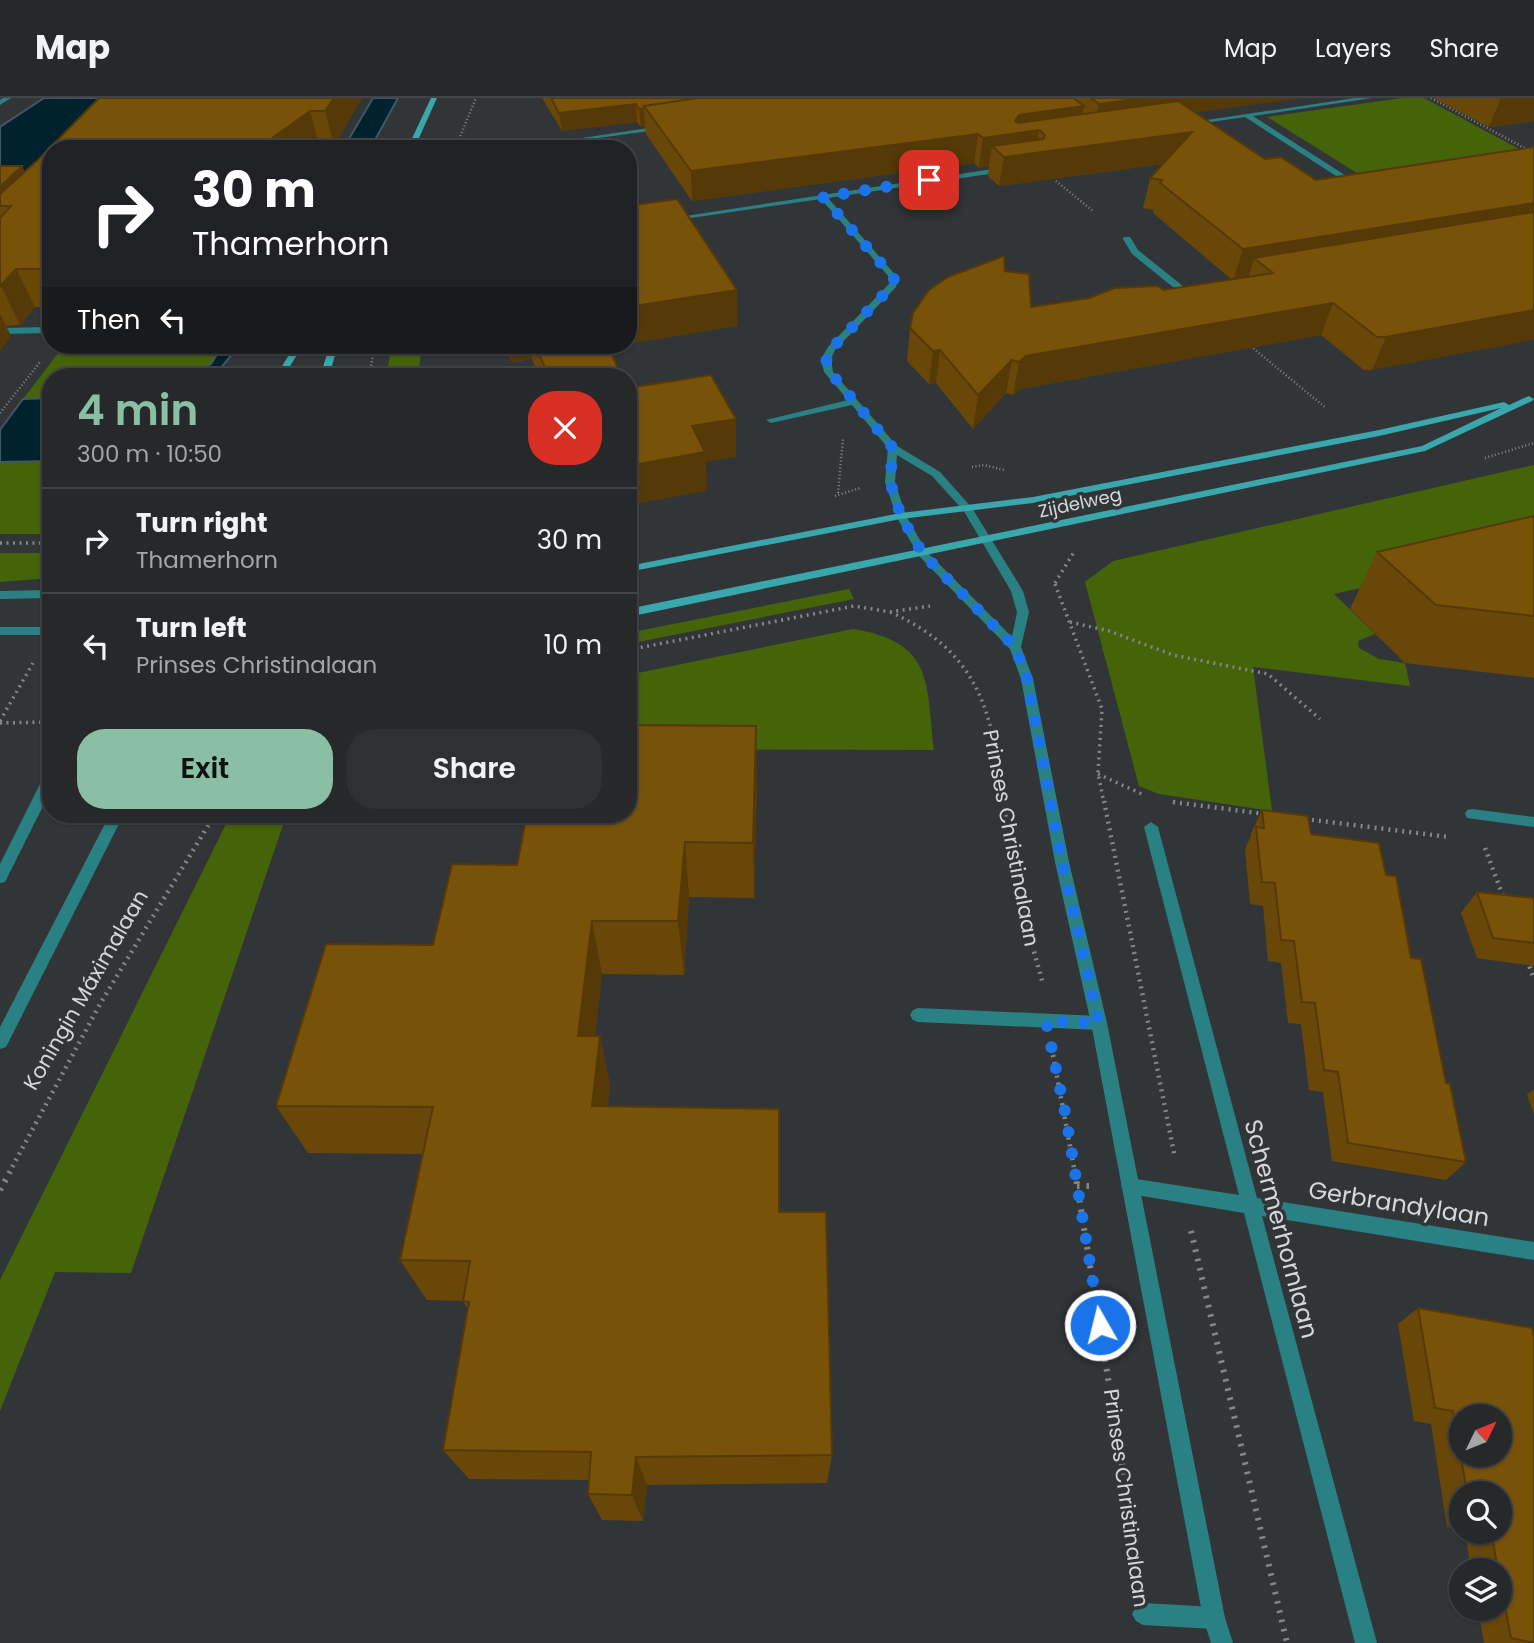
<!DOCTYPE html>
<html lang="en">
<head>
<meta charset="utf-8">
<style>
  :root { --surface:#26282a; --page:#2e3032; --text:#f1f3f6; --muted:#a4a6a8; --line:#424447; --accent:#8abfa5 }
  body { margin:0; font-family:Poppins,sans-serif; background:var(--page); color:var(--text); height:100vh; display:flex; flex-direction:column; font-size:26px; white-space:nowrap }
  * { box-sizing:border-box; margin:0 }
  p { font-size:23px; color:var(--muted) }
  .icon { flex:none; width:38px; height:38px; fill:none; stroke:currentColor; stroke-width:2; stroke-linecap:round; stroke-linejoin:round }
  .map { position:relative; flex:1; overflow:hidden }
  .side { position:absolute; left:42px; top:270px; width:595px; height:455px; display:flex; flex-direction:column; background:var(--surface); border-radius:28px; box-shadow:0 2px 5px #0004,0 0 0 2px var(--line) }
  .side>* { flex:none }
  .banner { position:absolute; left:42px; top:42px; width:595px; height:214px; border-radius:28px; box-shadow:0 2px 5px #0004,0 0 0 2px var(--line); background:#202124; color:#fff; overflow:hidden }
  .needle { width:46px; rotate:47deg }
  .fabs { position:absolute; left:1449px; top:1306px; display:grid; gap:14px }
  .fabs a { display:grid; place-items:center; width:63px; height:63px; border-radius:50%; background:var(--surface); box-shadow:0 2px 5px #0004,0 0 0 2px var(--line); font-size:35px }
  .pin { position:absolute; display:grid; place-items:center; width:60px; height:60px; color:#fff; margin:-30px; border-radius:14px; box-shadow:0 4px 10px #0006 }
  .me { position:absolute; width:77px; margin:-38px; rotate:352deg; stroke-linejoin:round; filter:drop-shadow(0 0 5px #0008) }
  .turn { display:flex; align-items:center; gap:24px; height:147px; padding:0 35px; font-size:32px }
  .turn .icon { width:91px; height:91px; stroke-width:2.5 }
  .turn b { display:block; font-size:49px; line-height:60px }
  .then { display:flex; align-items:center; height:66px; padding:0 35px; background:#0003; gap:14px; font-size:26px }
  .round { display:grid; place-items:center; flex:none; width:74px; height:74px; border-radius:28px; background:var(--page) }
  .headline { display:flex; align-items:center; justify-content:space-between; height:119px; padding:0 35px }
  h1 { font-size:42px; font-weight:600; line-height:52px; color:var(--accent) }
  .button { display:flex; gap:14px; margin-top:auto; padding:14px 35px }
  .button a { flex:1; height:80px; border-radius:28px; background:var(--accent); color:#111; font-size:28px; font-weight:600; line-height:80px; text-align:center }
  .button a+a { background:var(--page); color:var(--text) }
  ul { padding:0; list-style:none }
  li { display:flex; align-items:center; gap:21px; height:105px; padding:0 35px; border-top:2px solid var(--line) }
  li div { flex:1 }
  li b { display:block; font-size:26px }
  li em { font-style:normal }
  header { display:flex; align-items:center; gap:42px; box-sizing:border-box; height:98px; padding:0 35px; background:var(--surface); border-bottom:2px solid var(--line) }
  header strong { font-size:33px }
  nav { display:flex; gap:38px; margin-inline-start:auto; font-size:24px }
  .map>svg:first-child { display:block }
  .green { fill:#456409 }
  .water { fill:#00222e; stroke:#405861; stroke-width:2 }
  .lines { fill:none; stroke-linecap:round; stroke-linejoin:round }
  .path-far3 { stroke:#848789; stroke-width:2.5; stroke-dasharray:1 2.5; stroke-linecap:butt }
  .path-far2 { stroke:#848789; stroke-width:3.5; stroke-dasharray:2 4.5; stroke-linecap:butt }
  .path-far1 { stroke:#848789; stroke-width:4.5; stroke-dasharray:2 5; stroke-linecap:butt }
  .path { stroke:#848789; stroke-width:6; stroke-dasharray:2.5 7; stroke-linecap:butt }
  .service { fill:#2a8184; fill-rule:evenodd }
  .minor { fill:#2a8184; fill-rule:evenodd }
  .tertiary { fill:#2a8184; fill-rule:evenodd }
  .secondary { fill:#39a7ab; fill-rule:evenodd }
  .wall { fill:#684709; fill-rule:evenodd }
  .shaded-wall { fill:#553907 }
  .building { fill:#79520a; stroke:#553907; stroke-width:2; fill-rule:evenodd }
  .route { stroke:#1a73e8; stroke-width:12; stroke-dasharray:0 21.6 }
  .labels { text-anchor:middle; stroke-width:7; stroke-linejoin:round; paint-order:stroke }
  .far-street-label { font-size:18px; fill:#d5d7d9; stroke:#323538 }
  .street-label { font-size:21px; fill:#d5d7d9; stroke:#323538 }
  .near-street-label { font-size:24px; fill:#d5d7d9; stroke:#323538 }
</style>
</head>
<body>
<header>
<strong>Map</strong>
<nav><a>Map</a><a>Layers</a><a>Share</a></nav>
</header>
<div class="map">
<svg width="1534" height="1545" viewBox="0 0 1534 1545">
  <rect width="100%" height="100%" fill="#323538"/>
  <!-- green -->
  <path class="green" d="M1402 0H1424L1519 51 1357 75 1267 19Z
    M392 247H422L418 278H386Z
    M219 253 211 266 187 278H51V300L23 301 59 254Z
    M51 363V436H0V364Z
    M1534 367V466L1519 454 1334 496 1375 536 1358 543 1359 550 1379 561 1405 565 1410 588 1253 569 1272 713 1159 696 1139 688 1085 484 1113 463Z
    M0 455H51V480L0 484Z
    M849 491 854 501 628 546V535Z
    M853 531C934 544 926 584 934 652L628 651V577Z
    M231 716H302L286 718 131 1175 55 1174 0 1313V1182Z"/>
  <!-- water -->
  <path class="water" d="M44 0H128L51 51V56L0 92V29Z
    M373 0H398L370 51H343Z
    M223 247H240L214 278H187L211 266Z
    M51 300V363L0 364V332L23 301Z"/>
  <g class="lines">
    <!-- path-far3 -->
    <path class="path-far3" d="M1431 0 1534 55
      M455 51 476 0
      M1056 83 1093 113
      M1248 246 1326 310
      M369 278 375 247
      M0 315 40 264
      M1485 360 1534 345
      M972 369 984 367 1004 372
      M838 395 843 341
      M835 398 860 390"/>
    <!-- path-far2 -->
    <path class="path-far2" d="M0 445H51
      M1055 485 1074 454
      M1055 486 1102 611 1098 675 1104 705
      M890 514C980 554 993 615 1003 705
      M1070 524 1109 533 1173 557 1268 576 1320 621
      M628 552 854 508 890 514 930 508
      M0 623 33 565
      M0 625 51 624
      M1098 676 1144 697
      M1173 704 1177 705"/>
    <!-- path-far1 -->
    <path class="path-far1" d="M1003 703 1017 793 1043 886
      M1104 703 1175 1060
      M1173 704 1265 716
      M1305 721 1449 739
      M1485 750 1504 801
      M1527 862 1534 881
      M1053 957 1075 1075
      M9 1075 100 906 215 716"/>
    <!-- path -->
    <path class="path" d="M1075 1074 1140 1480
      M1077 1088H1094
      M0 1092 10 1074
      M1191 1133 1287 1545"/>
    <!-- service -->
    <path class="service" d="M1124 139H1130L1138 152 1189 193H1197V197L1184 198 1132 156 1123 141Z
      M1143 1505 1214 1509 1222 1512 1225 1520 1222 1528 1214 1531 1143 1527 1136 1523 1132 1516 1136 1509Z"/>
    <!-- minor -->
    <path class="minor" d="M3 0H11L0 7V2Z
      M1355 0H1372L1253 18 1351 81 1361 80 1362 82 1347 85 1245 19 1190 27 1187 25Z
      M662 28 664 31 569 44 573 51H566L562 43Z
      M1006 69 1009 73 828 100 898 180 896 189 835 252 831 261 833 274 897 348 940 374 972 410 971 412H963L932 378 897 357 895 384 906 418 901 421 897 420 885 384 888 350 852 307 771 325 766 322 848 302 824 274 821 261 828 249 889 186 890 180 821 101 670 123 666 121Z
      M51 229V235L0 236V230Z
      M1472 711 1534 719V729L1467 720 1465 716 1467 712Z
      M1151 724 1158 729 1257 1100 1534 1144V1162L1262 1118 1377 1545H1355L1244 1115 1130 1096 1124 1094 1121 1088 1124 1082 1130 1080 1239 1097 1144 729Z
      M918 910 1099 918 1104 920 1107 925 1104 930 1099 932 918 924 913 922 910 917 913 912Z"/>
    <!-- tertiary -->
    <path class="tertiary" d="M967 407 972 410 1023 493 1029 514 1021 549 1033 581 1069 764 1107 925 1225 1520 1233 1545H1211L1203 1520 1091 925 1055 764 1021 581 1010 551 919 458 896 418 901 415 905 416 927 454 1012 539 1017 514 1011 493 962 410Z
      M51 492V500L0 501V493Z
      M0 529H51V537H0Z
      M51 673V692L5 784 0 785V766L44 678Z
      M110 716H124L6 949 0 951V929Z"/>
    <!-- secondary -->
    <path class="secondary" d="M431 0H437L414 51H407Z
      M295 247H303L284 278H276Z
      M330 247H338L329 278H320Z
      M1529 298 1534 301 1532 303 1425 353 628 519V511L1422 348 1501 310 1379 338 1033 405 901 421 628 474V468L901 415 1033 399 1379 332 1504 304 1509 307Z"/>
  </g>
  <!-- wall -->
  <path class="wall" d="M99 0H362L334 48H319L315 51H51V209H35L20 227 6 228 11 238 0 253V68H22L25 74 39 61Z
    M542 0H1301L1194 14 1265 61 1316 82 1534 49 1372 272H1364L1321 237 1020 291 1013 297 1006 295 973 331 936 285 929 286 907 263 910 230 1005 173 1031 209 1163 192 1231 181 1153 115V112L1143 110 1150 80 1163 66 999 88 988 78 989 68 979 70 974 65 692 103 646 36 645 29H641L637 24 562 33Z
    M1433 0H1534V23L1489 29Z
    M505 247H621L609 249 621 278H539L532 261 512 264Z
    M1534 418V580L1405 565 1350 511 1377 454Z
    M757 685 754 800 689 799 684 877 602 876 595 938H600L610 988 608 1008 779 1114 832 1357 827 1385 647 1387 643 1423 602 1422 588 1396 589 1382 469 1381 443 1352 468 1211 463 1203 427 1202 400 1162 423 1056 308 1055 276 1008 433 847 517 767Z
    M1262 712 1311 736 1386 777 1411 860 1466 1064 1446 1082 1332 1063 1323 994 1309 992 1301 926 1288 925 1281 865 1268 863 1263 808 1250 806 1245 751 1251 738V735Z
    M1477 794 1534 800V868L1477 860 1461 815Z
    M1534 991V1016L1527 997Z
    M1418 1210 1532 1230 1534 1238V1545H1484L1478 1510H1500V1472H1471L1465 1433H1500V1395H1461V1431L1447 1429 1431 1326 1414 1323 1398 1226ZM1461 1318H1500V1356H1461Z"/>
  <!-- shaded-wall -->
  <path class="shaded-wall" d="M334 0H362L334 48 325 13Z
    M1141 0H1301L1162 19 1094 34 1099 6Z
    M1501 0H1534V23L1489 29Z
    M636 6 637 24 562 33 559 15Z
    M1084 8 1078 36 1045 37 1039 32 1036 54 1192 34 1185 63 999 88 1004 59 992 48 989 68 979 70 983 40 1015 23 1019 17Z
    M644 10 645 29H641L639 11Z
    M310 13 319 48 315 51H260L264 46Z
    M978 36 974 65 692 103 691 73Z
    M22 68 35 97 11 108H0V89Z
    M1534 105V133L1254 160 1248 181 1233 183 1243 151Z
    M16 171 35 209 20 227 1 188Z
    M737 192 738 228 628 246V209Z
    M1333 205 1321 237 1020 291 1013 297 1019 264 1026 258Z
    M1534 212V242L1372 272 1386 239Z
    M0 216 11 238 0 253Z
    M509 247H530L532 261 512 264Z
    M940 252 936 285 929 286 933 253Z
    M1012 262 1006 295 973 331 978 297Z
    M736 321V359L706 364 707 393 628 407V368L692 328Z
    M756 628 757 685 754 800 753 745Z
    M685 744 689 799 684 877 678 823Z
    M592 823 602 876 590 988 578 938Z
    M600 938 610 988 603 1055 592 1008Z
    M636 1359 647 1387 643 1423 632 1397Z"/>
  <!-- building -->
  <path class="building" d="M99 0H334L325 13H310L264 46 260 51H51V171H16L0 188V120L11 108H0V96L39 61Z
    M551 0H698L644 8V10L639 11 636 6 559 15Z
    M698 0H1073L1084 8 1019 17 1015 23 1018 25 1178 3 1265 61 1281 59 1316 82 1534 49V105L1243 151 1160 85 1162 82 1150 80 1192 34 1004 59 992 48 1043 41 1045 37 1039 32 983 40 978 36 691 73 644 8Z
    M1091 0H1141L1099 6Z
    M0 68H22L0 89Z
    M677 101 737 192 628 209V108Z
    M1534 114V212L1386 239H1377L1333 205 1026 258 1019 264 1012 262 978 297 940 252 933 253 910 230 913 215 929 192 948 179 1004 158 1005 173 1029 176 1031 209 1089 200 1115 190 1158 188 1163 192 1273 175 1254 160Z
    M536 247H608L621 278H548Z
    M711 277 736 321 692 328 705 354 628 368V290Z
    M1534 418V518L1436 507 1377 454Z
    M628 627 756 628 753 745 685 744 678 823H592L578 938H600L592 1008 779 1011V1114H826L832 1357 636 1359 632 1397 588 1396 591 1354 443 1352 469 1204 463 1203 470 1163 400 1162 433 1009 276 1008 326 846 433 847 452 766 517 767 527 716H628Z
    M1262 712 1308 718 1311 736 1379 745 1386 777 1396 778 1411 860 1421 861 1446 985 1450 986 1466 1064 1348 1045 1338 974 1324 972 1315 905 1302 904 1294 843 1281 842 1275 785 1262 784 1256 729 1264 730Z
    M1477 794 1534 800V845L1493 840Z
    M1418 1210 1532 1230 1534 1238V1545L1511 1540 1500 1481V1472H1498L1491 1433H1500V1395H1467L1453 1313 1435 1310ZM1461 1318H1500V1356H1461Z"/>
  <g class="lines">
    <!-- route -->
    <path class="route" d="M929 82 823 99 894 180 893 187 831 251 826 261 830 274 893 350 890 384 901 418 923 456 1015 549 1027 581 1062 764 1099 925 1046 923 1066 1019 1100 1227"/>
  </g>
  <g class="labels">
    <!-- far-street labels -->
    <g class="far-street-label">
      <text transform="translate(1080 405) rotate(-12)" y="6">Zijdelweg</text>
    </g>
    <!-- street labels -->
    <g class="street-label">
      <text transform="translate(1011 740) rotate(79)" y="7">Prinses Christinalaan</text>
      <text transform="translate(86 892) rotate(-60)" y="7">Koningin Máximalaan</text>
      <text transform="translate(1126 1400) rotate(82)" y="7">Prinses Christinalaan</text>
    </g>
    <!-- near-street labels -->
    <g class="near-street-label">
      <text transform="translate(1399 1106) rotate(9)" y="8">Gerbrandylaan</text>
      <text transform="translate(1281 1131) rotate(75)" y="8">Schermerhornlaan</text>
    </g>
  </g>
</svg>
<div class="fabs">
<a><svg class="needle" viewBox="-14 -14 28 28"><path d="M0-13l5 13h-10z" fill="#e53935"/><path d="M0 13l5-13h-10z" fill="#a4a6a8"/></svg></a>
<a><svg class="icon" aria-label="search" viewBox="0 0 24 24"><circle cx="10" cy="10" r="6"/><path d="M15 15l6 6"/></svg></a>
<a><svg class="icon" aria-label="layers" viewBox="0 0 24 24"><path d="M12 4l9 5-9 5-9-5zM3 14l9 5 9-5"/></svg></a>
</div>
<div class="pin" style="left:929px;top:82px;background:#d93025"><svg class="icon" aria-label="arrive" viewBox="0 0 24 24"><path d="M6 21V4h12l-3 4 3 4H6"/></svg></div>
<svg class="me" style="left:1100px;top:1227px" viewBox="-20 -20 40 40"><circle r="17" fill="#1a73e8" stroke="#fff" stroke-width="3"/><path d="M0-11L8 9 0 5-8 9z" fill="#fff"/></svg>
<div class="banner">
<div class="turn"><svg class="icon" aria-label="right" viewBox="0 0 24 24"><path d="M7 20v-9h11M14 6l5 5-5 5"/></svg><div><b>30 m</b>Thamerhorn</div></div>
<div class="then">Then<svg class="icon" aria-label="left" viewBox="0 0 24 24"><path d="M17 20v-9H6M10 6l-5 5 5 5"/></svg></div>
</div>
<section class="side">
<div class="headline"><div><h1>4 min</h1><p>300 m · 10:50</p></div><a class="round" style="background:#d93025;color:#fff"><svg class="icon" aria-label="close" viewBox="0 0 24 24"><path d="M6 6l12 12M18 6L6 18"/></svg></a></div>
<ul>
<li><svg class="icon" aria-label="right" viewBox="0 0 24 24"><path d="M7 20v-9h11M14 6l5 5-5 5"/></svg><div><b>Turn right</b><p>Thamerhorn</p></div><em>30 m</em></li>
<li><svg class="icon" aria-label="left" viewBox="0 0 24 24"><path d="M17 20v-9H6M10 6l-5 5 5 5"/></svg><div><b>Turn left</b><p>Prinses Christinalaan</p></div><em>10 m</em></li>
</ul>
<div class="button"><a>Exit</a><a>Share</a></div>
</section>
</div>
</body>
</html>
